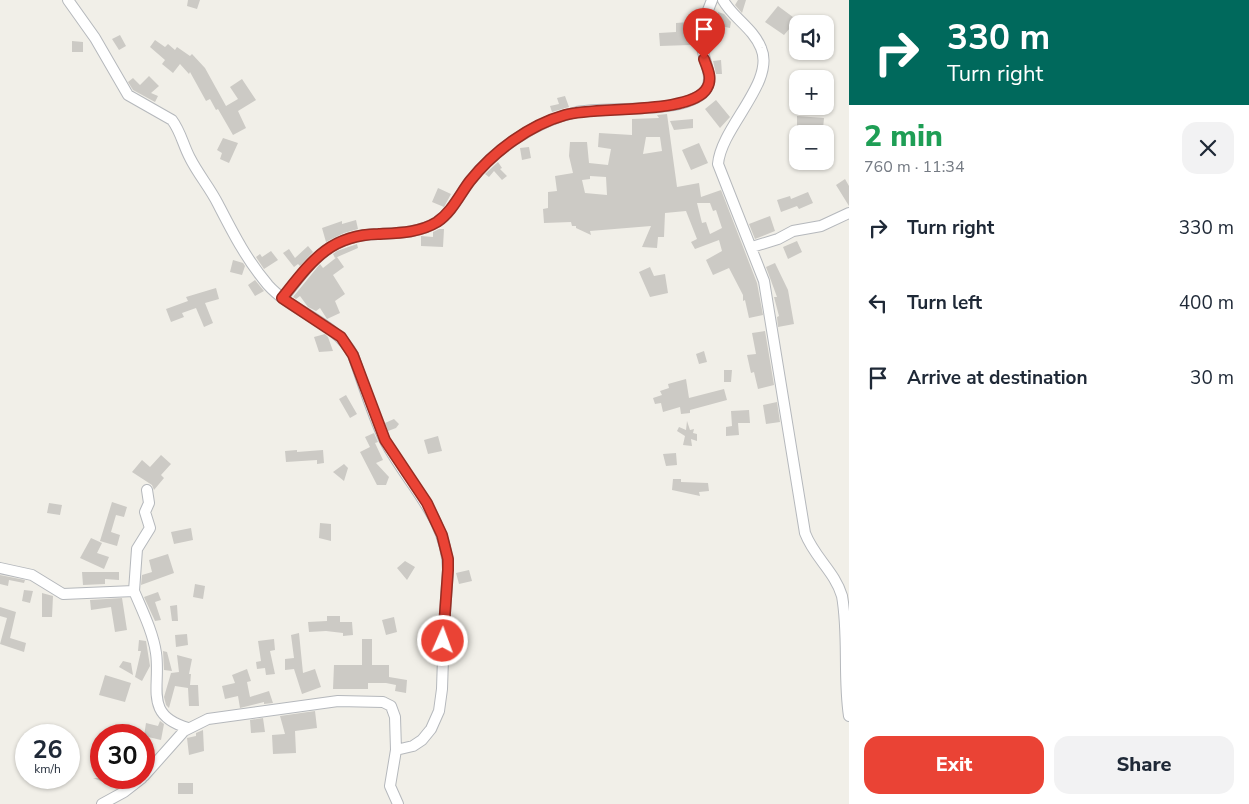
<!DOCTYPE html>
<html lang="en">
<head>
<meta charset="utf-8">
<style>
  :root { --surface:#fff; --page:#f2f2f3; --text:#1f2937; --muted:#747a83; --accent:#ea4335 }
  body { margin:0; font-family:"Nunito Sans",sans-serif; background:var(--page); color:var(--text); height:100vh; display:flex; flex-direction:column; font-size:19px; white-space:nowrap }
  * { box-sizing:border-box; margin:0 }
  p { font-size:16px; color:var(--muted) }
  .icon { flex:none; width:28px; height:28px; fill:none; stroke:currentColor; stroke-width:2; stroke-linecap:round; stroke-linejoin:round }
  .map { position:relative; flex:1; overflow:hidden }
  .sheet { display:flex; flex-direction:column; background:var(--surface); width:400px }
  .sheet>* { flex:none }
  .guide { background:#00695c; color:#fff; overflow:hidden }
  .controls { position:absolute; left:789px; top:15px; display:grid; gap:10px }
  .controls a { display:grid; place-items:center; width:45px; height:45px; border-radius:10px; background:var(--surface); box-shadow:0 1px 4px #0004; font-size:25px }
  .speed { position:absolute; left:15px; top:724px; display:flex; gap:10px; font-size:25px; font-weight:700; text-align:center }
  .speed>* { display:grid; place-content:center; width:65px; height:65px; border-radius:50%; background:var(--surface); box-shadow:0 1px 4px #0004; line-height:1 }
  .speed small { font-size:12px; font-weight:400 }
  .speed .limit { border:8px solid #d22; background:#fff; color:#111 }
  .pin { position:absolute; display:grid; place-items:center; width:42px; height:42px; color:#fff; margin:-51px -21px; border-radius:50% 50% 50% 0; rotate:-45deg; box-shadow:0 0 5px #0007 }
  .pin .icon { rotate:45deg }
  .me { position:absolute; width:55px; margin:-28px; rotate:2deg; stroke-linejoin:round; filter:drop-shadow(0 0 4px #0008) }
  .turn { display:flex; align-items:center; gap:18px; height:105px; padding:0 15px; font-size:22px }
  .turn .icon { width:65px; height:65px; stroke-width:2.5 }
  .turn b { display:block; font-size:35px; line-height:42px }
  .round { display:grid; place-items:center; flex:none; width:52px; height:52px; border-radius:15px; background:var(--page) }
  .overview { display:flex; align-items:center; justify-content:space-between; height:85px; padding:0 15px }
  h1 { font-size:30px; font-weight:800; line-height:38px; color:#1e9e55 }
  .cta { display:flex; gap:10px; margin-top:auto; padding:10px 15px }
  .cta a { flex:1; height:58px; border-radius:15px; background:var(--accent); color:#fff; font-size:20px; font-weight:800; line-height:58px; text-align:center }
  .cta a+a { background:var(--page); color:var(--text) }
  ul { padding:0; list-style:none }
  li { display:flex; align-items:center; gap:15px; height:75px; padding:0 15px }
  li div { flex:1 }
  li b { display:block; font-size:19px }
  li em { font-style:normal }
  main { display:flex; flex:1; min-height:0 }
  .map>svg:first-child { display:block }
  .building { fill:#cccac5; fill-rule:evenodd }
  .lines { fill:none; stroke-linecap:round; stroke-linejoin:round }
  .street-casing { stroke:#b5b8bc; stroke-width:12 }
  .street { stroke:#fff; stroke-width:10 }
  .route-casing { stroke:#982c22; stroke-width:12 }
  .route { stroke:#ea4335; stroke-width:9 }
</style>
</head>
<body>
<main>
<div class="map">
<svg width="849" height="804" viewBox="0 0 849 804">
  <rect width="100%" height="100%" fill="#f1efe8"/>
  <!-- building -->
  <path class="building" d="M188 0H200L197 9 187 6Z
    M738 0H746L742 13 735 5Z
    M778 6 797 20 784 35 765 22Z
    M718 12 724 14 731 22 730 28 716 25Z
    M689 22 690 45 660 46 659 33 676 32V23Z
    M120 35 126 46 119 50 112 39Z
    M155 40 165 47 168 44 175 50 177 47 190 56 192 54 205 68 226 106 238 99 230 87 242 79 256 100 238 111 246 128 233 135 218 109 216 110 210 99 206 101 190 72 189 74 180 64 173 73 162 64 165 60 150 47Z
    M72 41 83 42V52H72Z
    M721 60 722 74H716L713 61Z
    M149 76 159 86 151 93 158 96 155 102 133 90 128 82 133 78 140 85Z
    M565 96 569 107 552 112 550 106 559 104 557 98Z
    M716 100 730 117 720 128 705 109Z
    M667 114 677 187 699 183 701 197 721 190 757 283 763 315 749 318 745 300 743 301V295L729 268 713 275 706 260 722 251 719 240 695 249 691 242 697 239 686 211 665 213 664 237H658L657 248 642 247 651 226 590 231 591 235 576 228V226H572L571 222 544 223 543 209 548 208V192L557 191 555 176 573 173 569 156 570 142H587L589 163 608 165 611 149 598 147 599 133 632 135V119L659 118 657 115ZM646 137H660L662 151 643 154ZM590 176 606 177 607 195 585 193 582 180 590 179ZM697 203H710L713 211 716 210 722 228 710 234 706 222 702 223Z
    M797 116 824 118 823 129 797 127Z
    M693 119V128L674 130 670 121Z
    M223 138 238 143 229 163 220 159 222 153 217 150Z
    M699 143 708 163 691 170 682 150Z
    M529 147 531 158 522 160 520 148Z
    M498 162 502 168 500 169 507 176 502 180 494 171 489 177 485 174Z
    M845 179 849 186V206L836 185Z
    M438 188 451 194 444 207 432 202Z
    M808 192 813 203 799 209 797 206 781 212 777 200 790 196 791 199Z
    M770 216 775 231 755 239 749 224Z
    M356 220 358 229 344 233 326 242 322 228 342 221V224Z
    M439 229H444L443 247 421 246V236L433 237V232Z
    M797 241 802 252 788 259 783 247Z
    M357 244 358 248 335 258 333 254 337 251Z
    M308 246 313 252 300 266 298 264 294 267 283 253 289 249 295 258Z
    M271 251 278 260 264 269 256 257 260 254 262 257Z
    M337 257 344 267 333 275 345 294 335 301 340 313 327 319 320 308 316 311 308 307 300 296 296 299 293 297 320 264 323 268Z
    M233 260 243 263 245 266 242 275 230 272Z
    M775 263 788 290 794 324 778 327 777 317 779 316 774 297H777L766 267Z
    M650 267 654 276 665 274 668 293 650 297 639 272Z
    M255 280 264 291 255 296 248 285Z
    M216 288 219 299 205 303 213 323 204 327 196 308 182 313 184 317 171 322 166 309 188 301 186 297Z
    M765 331 774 385 758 389 754 372 751 373 747 355 756 354 752 333Z
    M325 334 328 337 333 351 319 352 314 337Z
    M704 351 707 362 699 364 696 354Z
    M724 370H732L731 382H724Z
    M686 379 689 398 724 389 727 400 690 410V413L681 414 680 407 663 412 661 403 655 404 653 398 662 395 660 391 669 388 668 384Z
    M346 395 357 414 350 418 339 399Z
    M777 402 780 422 766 424 763 405Z
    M749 410 750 423H738L739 435 726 436V427L732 426 731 411Z
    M394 419 399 424 396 428 388 431 385 423Z
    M687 421 690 430 694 429 693 433 697 434V441L691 439 692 446 683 445 685 436 677 431 679 427 686 430Z
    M374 433 378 442 375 443 383 460 376 463 389 477 386 485H377L360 452 370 447 365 437Z
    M438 436 442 451 428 454 424 440Z
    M297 450V452L323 450 324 463 317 464V460L286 462 285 451Z
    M676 453 677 465 666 466 663 454Z
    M161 455 171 464 161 475 164 478 154 490 152 485 132 472 142 460 150 467Z
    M344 464 348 468 344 481 333 472Z
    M673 479H681V482L708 483 709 491 699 492 700 496 672 490Z
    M112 502 127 507 124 517 116 515 111 532 120 535 117 546 100 541Z
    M49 503 62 505 60 515 47 513Z
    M320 523 331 524V541L319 538Z
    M191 528 193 540 174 544 171 532Z
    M91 538 102 543 97 553 109 557 104 569 80 558Z
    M168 554 174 573 141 585 142 575 152 572 149 560Z
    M405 561 415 567 407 580 397 568Z
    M469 570 472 581 459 584 456 573Z
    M82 572H119V580L105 579V584L83 585Z
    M0 575 25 580 24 583 9 580 8 586 0 584Z
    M195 584 205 586 203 599 193 597Z
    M24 590 33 591 30 603 22 601Z
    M158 592 161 600 155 602 161 620 155 621 144 597Z
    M42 593 53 596 52 617H42Z
    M122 598 127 630 115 632 111 607 91 610 90 600Z
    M177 605 178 621H172L170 606Z
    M0 607 16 612 10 638 26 643 24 652 0 644 7 618 0 616Z
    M327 616H340V622H352L353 635 343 636V633L326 631 309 632 308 622 327 621Z
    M394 617 397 632 386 635 382 620Z
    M299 633 303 673 315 669 321 687 302 694 294 669 285 670V659L294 658 291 635Z
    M187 634 188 645 176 647 175 635Z
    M274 639 275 650 270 651 275 674 266 675 265 668 257 669 256 662 261 661 258 641Z
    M362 639H372V665H389V677L407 680 406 693 395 691 396 685 386 683H368V689H333L334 665H362Z
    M139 640 146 641 150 666 142 681 135 677 141 651H138Z
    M163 651 167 652 172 671 164 670Z
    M177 655 192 659 189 674H191L190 685H198L199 706H189L188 688 175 686 169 708 166 705 164 697 171 673 179 672Z
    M123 661 131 663 133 675 119 667Z
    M247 669 251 681 247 682 250 697 269 691 273 703 264 704V702L240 708 238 696 225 699 222 686 235 683 232 675Z
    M105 675 131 683 125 702 99 695Z
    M315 711 317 728 295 731 296 753 273 754 272 735 285 734 280 716Z
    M263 718 265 732 251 733 250 720Z
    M160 721 164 724 161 740 144 736 146 723 158 726Z
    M203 730 204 751 189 755 187 738 196 736V733Z
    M93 778H114L111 785Z
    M178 783H193V794H178Z"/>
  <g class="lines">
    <defs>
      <path id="street" d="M68 0 95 38 128 95 172 120C181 132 183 145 190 158 198 174 210 188 218 204 233 233 246 259 268 285 292 312 336 322 353 355 363 383 372 414 385 441 408 485 447 518 448 570L444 627 442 689 439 711 431 729 422 740 413 746 396 750 390 786 398 804
        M723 0C733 18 753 28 761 48 776 82 721 127 718 164L764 281 805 533C814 557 835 572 842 596 849 635 843 677 849 716
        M752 247 778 239 793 231 821 226 849 213
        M283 298C311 262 329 235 378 234 398 233 419 233 437 222 452 212 460 194 470 181 496 148 536 121 577 112 608 106 684 115 705 91 716 78 701 56 701 40 701 26 707 13 712 0
        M0 568 32 575 63 594 134 591C142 610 153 632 156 653 161 687 143 715 188 728
        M134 591 137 549 150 528 145 512 149 503 147 490
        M144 776 184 731 208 719 338 701 383 702 391 706 395 717 396 750
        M102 804 124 792 142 778"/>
    </defs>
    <!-- street casing -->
    <use href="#street" class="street-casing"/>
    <!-- street -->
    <use href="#street" class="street"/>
  </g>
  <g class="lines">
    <defs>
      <path id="route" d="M443 641 448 570V559L442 535 427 503 385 440 353 355 341 337 282 298C311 262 329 235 378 234 398 233 419 233 437 222 452 212 460 194 470 181 493 152 529 125 565 115 596 106 692 115 707 88 713 78 707 68 704 59"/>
    </defs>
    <!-- route casing -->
    <use href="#route" class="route-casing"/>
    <!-- route -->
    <use href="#route" class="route"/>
  </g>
</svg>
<div class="controls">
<a><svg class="icon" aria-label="sound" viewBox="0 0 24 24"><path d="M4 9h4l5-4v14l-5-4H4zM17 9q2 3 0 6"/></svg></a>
<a>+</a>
<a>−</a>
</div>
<div class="speed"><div>26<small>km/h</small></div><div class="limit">30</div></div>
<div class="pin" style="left:704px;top:59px;background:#d93025"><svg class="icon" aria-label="arrive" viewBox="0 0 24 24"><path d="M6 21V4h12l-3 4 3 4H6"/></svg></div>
<svg class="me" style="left:443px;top:641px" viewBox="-20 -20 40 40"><circle r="17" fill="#ea4335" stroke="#fff" stroke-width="3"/><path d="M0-11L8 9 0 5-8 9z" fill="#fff"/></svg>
</div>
<section class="sheet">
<div class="guide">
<div class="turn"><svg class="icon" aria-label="right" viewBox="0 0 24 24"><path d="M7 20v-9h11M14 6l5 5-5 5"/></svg><div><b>330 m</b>Turn right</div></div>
</div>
<div class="overview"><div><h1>2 min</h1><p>760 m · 11:34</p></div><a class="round"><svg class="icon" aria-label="close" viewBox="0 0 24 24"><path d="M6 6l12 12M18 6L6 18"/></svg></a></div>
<ul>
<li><svg class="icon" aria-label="right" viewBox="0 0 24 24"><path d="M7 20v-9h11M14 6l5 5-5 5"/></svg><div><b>Turn right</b></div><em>330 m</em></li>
<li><svg class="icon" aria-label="left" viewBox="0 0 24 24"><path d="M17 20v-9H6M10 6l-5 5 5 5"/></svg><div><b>Turn left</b></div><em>400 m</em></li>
<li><svg class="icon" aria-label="arrive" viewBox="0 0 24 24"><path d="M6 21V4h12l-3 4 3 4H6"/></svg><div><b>Arrive at destination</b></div><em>30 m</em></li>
</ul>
<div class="cta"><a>Exit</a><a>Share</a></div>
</section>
</main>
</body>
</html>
